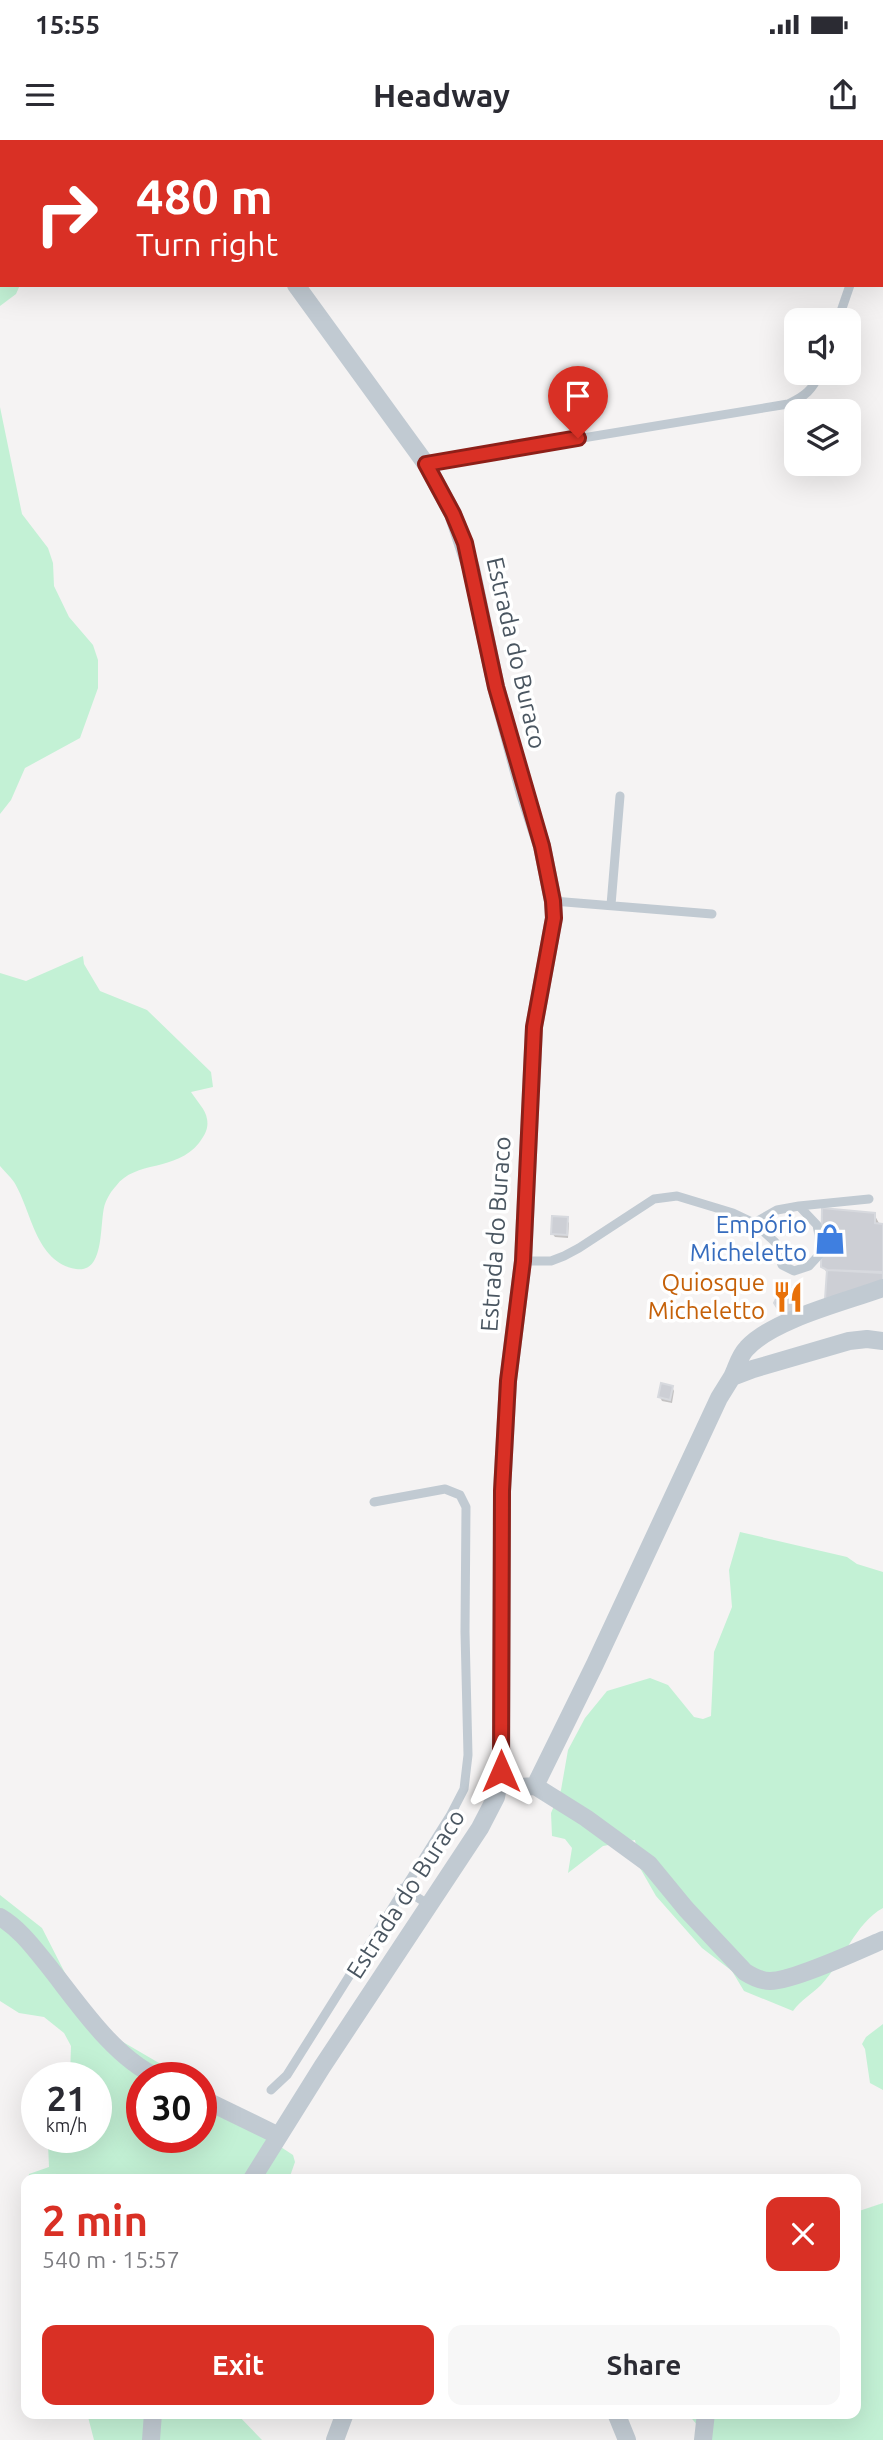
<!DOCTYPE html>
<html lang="en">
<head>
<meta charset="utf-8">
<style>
  :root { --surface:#fff; --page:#f7f7f7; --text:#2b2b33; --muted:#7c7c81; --accent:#d93025 }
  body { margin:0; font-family:Ubuntu,sans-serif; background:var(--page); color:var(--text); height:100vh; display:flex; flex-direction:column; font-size:26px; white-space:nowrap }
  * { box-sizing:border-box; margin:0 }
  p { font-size:23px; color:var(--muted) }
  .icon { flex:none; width:38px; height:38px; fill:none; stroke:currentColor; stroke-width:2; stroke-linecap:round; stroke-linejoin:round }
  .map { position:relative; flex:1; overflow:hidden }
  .drawer { position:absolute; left:21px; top:2034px; width:840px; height:245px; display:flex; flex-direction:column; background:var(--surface); border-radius:14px; box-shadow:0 7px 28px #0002 }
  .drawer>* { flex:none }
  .top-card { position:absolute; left:0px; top:0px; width:884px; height:147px; box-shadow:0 7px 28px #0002; background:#d93025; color:#fff; overflow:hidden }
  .fabs { position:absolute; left:784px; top:168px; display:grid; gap:14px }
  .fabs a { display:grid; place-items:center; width:77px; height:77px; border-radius:14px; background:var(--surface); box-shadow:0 7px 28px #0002; font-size:35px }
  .speed { position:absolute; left:21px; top:1922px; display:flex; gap:14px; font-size:35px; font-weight:700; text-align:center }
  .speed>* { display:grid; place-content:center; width:91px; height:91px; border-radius:50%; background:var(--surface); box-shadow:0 7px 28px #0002; line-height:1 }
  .speed small { font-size:18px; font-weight:400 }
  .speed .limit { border:10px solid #d22; background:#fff; color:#111 }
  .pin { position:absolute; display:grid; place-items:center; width:60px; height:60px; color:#fff; margin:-72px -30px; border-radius:50% 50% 50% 0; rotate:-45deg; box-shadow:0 0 7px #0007 }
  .pin .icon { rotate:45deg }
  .me { position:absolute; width:77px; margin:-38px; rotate:0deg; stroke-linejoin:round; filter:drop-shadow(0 0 5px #0008) }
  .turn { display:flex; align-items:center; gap:24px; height:147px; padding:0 21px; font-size:32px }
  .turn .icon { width:91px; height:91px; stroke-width:2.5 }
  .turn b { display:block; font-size:49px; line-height:60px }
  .round { display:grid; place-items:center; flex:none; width:74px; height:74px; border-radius:14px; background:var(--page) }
  .overview { display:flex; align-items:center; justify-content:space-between; height:119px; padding:0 21px }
  h1 { font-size:42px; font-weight:700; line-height:52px; color:var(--accent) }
  .action { display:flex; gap:14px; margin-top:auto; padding:14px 21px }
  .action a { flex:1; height:80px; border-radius:14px; background:var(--accent); color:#fff; font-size:28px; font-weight:700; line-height:80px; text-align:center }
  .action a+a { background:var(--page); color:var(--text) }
  .status { display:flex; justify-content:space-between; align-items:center; height:49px; padding:0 35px; background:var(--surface); direction:ltr }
  .status svg { height:19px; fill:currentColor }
  header { display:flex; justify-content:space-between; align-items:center; height:91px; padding:0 21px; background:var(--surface); font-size:32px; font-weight:700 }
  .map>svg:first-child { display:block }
  .green { fill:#c3f1d5 }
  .shadow { fill:#0003 }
  .building { fill:#cdcfd5; stroke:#d7d9de; stroke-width:2 }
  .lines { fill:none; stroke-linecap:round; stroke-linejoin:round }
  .service { stroke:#c1cad2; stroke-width:9 }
  .minor { stroke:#c1cad2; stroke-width:18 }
  .route-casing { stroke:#8d1f18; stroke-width:18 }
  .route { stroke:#d93025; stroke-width:12 }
  .labels { text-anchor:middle; stroke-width:7; stroke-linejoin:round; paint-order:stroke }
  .street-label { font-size:24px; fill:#4a5661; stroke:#fff }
  .shop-label { font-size:24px; fill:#366cbe; stroke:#fff; text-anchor:end }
  .food-label { font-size:24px; fill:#c56008; stroke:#fff; text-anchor:end }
</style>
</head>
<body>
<div class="status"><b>15:55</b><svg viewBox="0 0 49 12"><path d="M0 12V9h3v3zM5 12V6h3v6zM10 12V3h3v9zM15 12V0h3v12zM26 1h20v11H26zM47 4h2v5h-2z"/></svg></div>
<header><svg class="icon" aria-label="menu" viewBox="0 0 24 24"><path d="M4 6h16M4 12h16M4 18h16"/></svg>Headway<svg class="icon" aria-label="share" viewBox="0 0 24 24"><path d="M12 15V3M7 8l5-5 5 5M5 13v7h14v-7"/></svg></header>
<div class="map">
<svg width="883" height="2300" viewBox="0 0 883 2300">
  <rect width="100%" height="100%" fill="#f5f3f3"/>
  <!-- green -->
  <path class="green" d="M0 0H46L47 2H2V145H20L16 154 0 166Z
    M0 267 22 374 48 408 53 423 54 446 69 477 93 505 98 520V548L80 598 25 628 11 660 0 674Z
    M83 816 84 824 100 851 147 870 211 932 213 947 191 952C196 960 206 970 207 979 209 989 204 996 199 1003 176 1032 135 1020 116 1046 112 1050 107 1058 105 1064 99 1081 106 1134 76 1129 35 1122 32 1071 14 1042 10 1036 4 1031 0 1026V833L26 841Z
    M740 1392 847 1417 857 1424 883 1432V1768C855 1783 843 1822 821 1845 812 1854 801 1860 793 1871L744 1851 732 1831 702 1808 656 1756 640 1728 635 1700 603 1706 568 1733 572 1708 565 1699 552 1696 551 1673 561 1650 568 1610 585 1578 607 1551 650 1538 668 1545 694 1577 703 1579 711 1576 714 1512 732 1467 729 1430Z
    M0 1755 42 1788 65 1833 95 1878 111 1895 183 1937H142V1997H201V1948L219 1958 258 1992 293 2015 295 2022 289 2039H28L29 2034 49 2027 48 2004 53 1997H96V1937H70L71 1906 64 1893 44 1877 19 1873 0 1861Z
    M883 1884V1950L870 1943 865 1909 862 1904 866 1897Z
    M883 2063V2300H710L687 2273H856V2072Z
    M87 2273H236L262 2300H94Z"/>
  <!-- shadow -->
  <path class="shadow" d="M874 1074 880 1085H883V1155L828 1135 823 1126Z
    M566 1079 569 1083 568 1098 555 1097 552 1093Z
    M672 1247 674 1251 672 1263 662 1261 660 1257Z"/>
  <!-- building -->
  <path class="building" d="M822 1068 875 1073V1083L883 1084V1132L827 1130 821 1127Z
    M552 1076 568 1077 567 1095 551 1094Z
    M827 1130 883 1133V1144L825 1159Z
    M793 1148 802 1162 794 1173 781 1174 774 1163 780 1151Z
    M661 1243 673 1246 670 1260 658 1257Z"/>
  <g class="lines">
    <!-- service -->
    <path class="service" d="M796 0 799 2
      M838 180 850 145
      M426 324 788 264C804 257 814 249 819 233
      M553 761 712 774
      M611 765 620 656
      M754 1083 775 1102 782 1125 794 1131 809 1126 819 1115V1095L817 1085 799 1066
      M523 1121H551L564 1116 579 1108 654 1059 677 1056 733 1073 754 1083 777 1070 799 1066 869 1059
      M403 1748 429 1765
      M271 1950 287 1935 450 1676 464 1649 468 1615 465 1492 466 1367 460 1355 445 1349 374 1362"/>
    <!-- minor -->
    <path class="minor" d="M284 2 285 0
      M0 75 2 76
      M732 1237C737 1227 739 1216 747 1208 774 1179 845 1162 883 1148
      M499 1641 521 1647 535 1646 595 1524 719 1258 732 1237 753 1229 849 1201 867 1199 883 1201
      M535 1646 586 1678 649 1724 686 1769 745 1832C753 1837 761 1841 770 1841 793 1841 860 1810 883 1800
      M0 1777C17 1787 30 1803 42 1818 75 1858 110 1915 157 1937
      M201 1958 279 1996
      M252 2039 322 1927 480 1688 496 1657 501 1631 502 1351 508 1241 523 1121 534 887 554 778 553 761 542 706 525 654 496 547 471 428 453 374 426 324 296 145
      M616 2273 627 2300
      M151 2300 153 2273
      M335 2300 345 2273
      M703 2300 706 2273"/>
  </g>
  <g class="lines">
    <defs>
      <path id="route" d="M501 1631 502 1351 508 1241 523 1121 534 887 554 778 553 761 542 706 496 547 465 403 453 374 426 324 578 298"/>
    </defs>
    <!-- route casing -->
    <use href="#route" class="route-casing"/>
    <!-- route -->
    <use href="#route" class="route"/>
  </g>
  <!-- icons -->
  <defs>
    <symbol id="shop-bare" viewBox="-9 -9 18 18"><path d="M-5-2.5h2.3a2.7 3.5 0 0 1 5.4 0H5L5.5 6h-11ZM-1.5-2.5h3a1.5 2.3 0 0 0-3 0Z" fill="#3f7fe0" stroke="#fff" stroke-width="2.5" paint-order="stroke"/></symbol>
    <symbol id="restaurant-bare" viewBox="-9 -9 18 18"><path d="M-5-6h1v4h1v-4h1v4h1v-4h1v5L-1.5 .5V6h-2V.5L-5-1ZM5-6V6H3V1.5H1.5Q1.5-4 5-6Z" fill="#e8710a" stroke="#fff" stroke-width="2.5" paint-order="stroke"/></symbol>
  </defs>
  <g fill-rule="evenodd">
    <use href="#shop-bare" x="808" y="1077" width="44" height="44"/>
    <use href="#restaurant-bare" x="766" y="1135" width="44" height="44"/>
  </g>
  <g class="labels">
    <!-- street labels -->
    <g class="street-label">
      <text transform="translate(516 513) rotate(77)" y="8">Estrada do Buraco</text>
      <text transform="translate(496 1094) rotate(-86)" y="8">Estrada do Buraco</text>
      <text transform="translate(406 1754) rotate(-57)" y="8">Estrada do Buraco</text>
    </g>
    <!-- shop labels -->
    <g class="shop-label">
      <text x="807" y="1093">Empório<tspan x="807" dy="28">Micheletto</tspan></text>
    </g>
    <!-- food labels -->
    <g class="food-label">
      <text x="765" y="1151">Quiosque<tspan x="765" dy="28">Micheletto</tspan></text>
    </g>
  </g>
</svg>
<div class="fabs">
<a><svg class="icon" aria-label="sound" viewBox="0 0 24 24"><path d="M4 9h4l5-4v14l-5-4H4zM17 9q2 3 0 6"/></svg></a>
<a><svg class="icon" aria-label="layers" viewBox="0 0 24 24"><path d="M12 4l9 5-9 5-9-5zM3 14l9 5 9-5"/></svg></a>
</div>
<div class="speed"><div>21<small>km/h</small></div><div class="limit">30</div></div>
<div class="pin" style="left:578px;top:298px;background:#d93025"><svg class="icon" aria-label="arrive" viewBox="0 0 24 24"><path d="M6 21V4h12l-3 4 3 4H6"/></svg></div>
<svg class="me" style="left:501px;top:1631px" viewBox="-20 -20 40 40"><path d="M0-17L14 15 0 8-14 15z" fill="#d93025" stroke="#fff" stroke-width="4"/></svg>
<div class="top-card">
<div class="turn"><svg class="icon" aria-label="right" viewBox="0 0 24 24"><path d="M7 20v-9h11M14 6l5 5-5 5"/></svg><div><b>480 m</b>Turn right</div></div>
</div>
<section class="drawer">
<div class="overview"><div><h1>2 min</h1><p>540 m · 15:57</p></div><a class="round" style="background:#d93025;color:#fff"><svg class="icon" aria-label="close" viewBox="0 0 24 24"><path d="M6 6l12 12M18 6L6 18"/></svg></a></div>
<div class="action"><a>Exit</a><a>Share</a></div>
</section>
</div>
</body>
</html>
